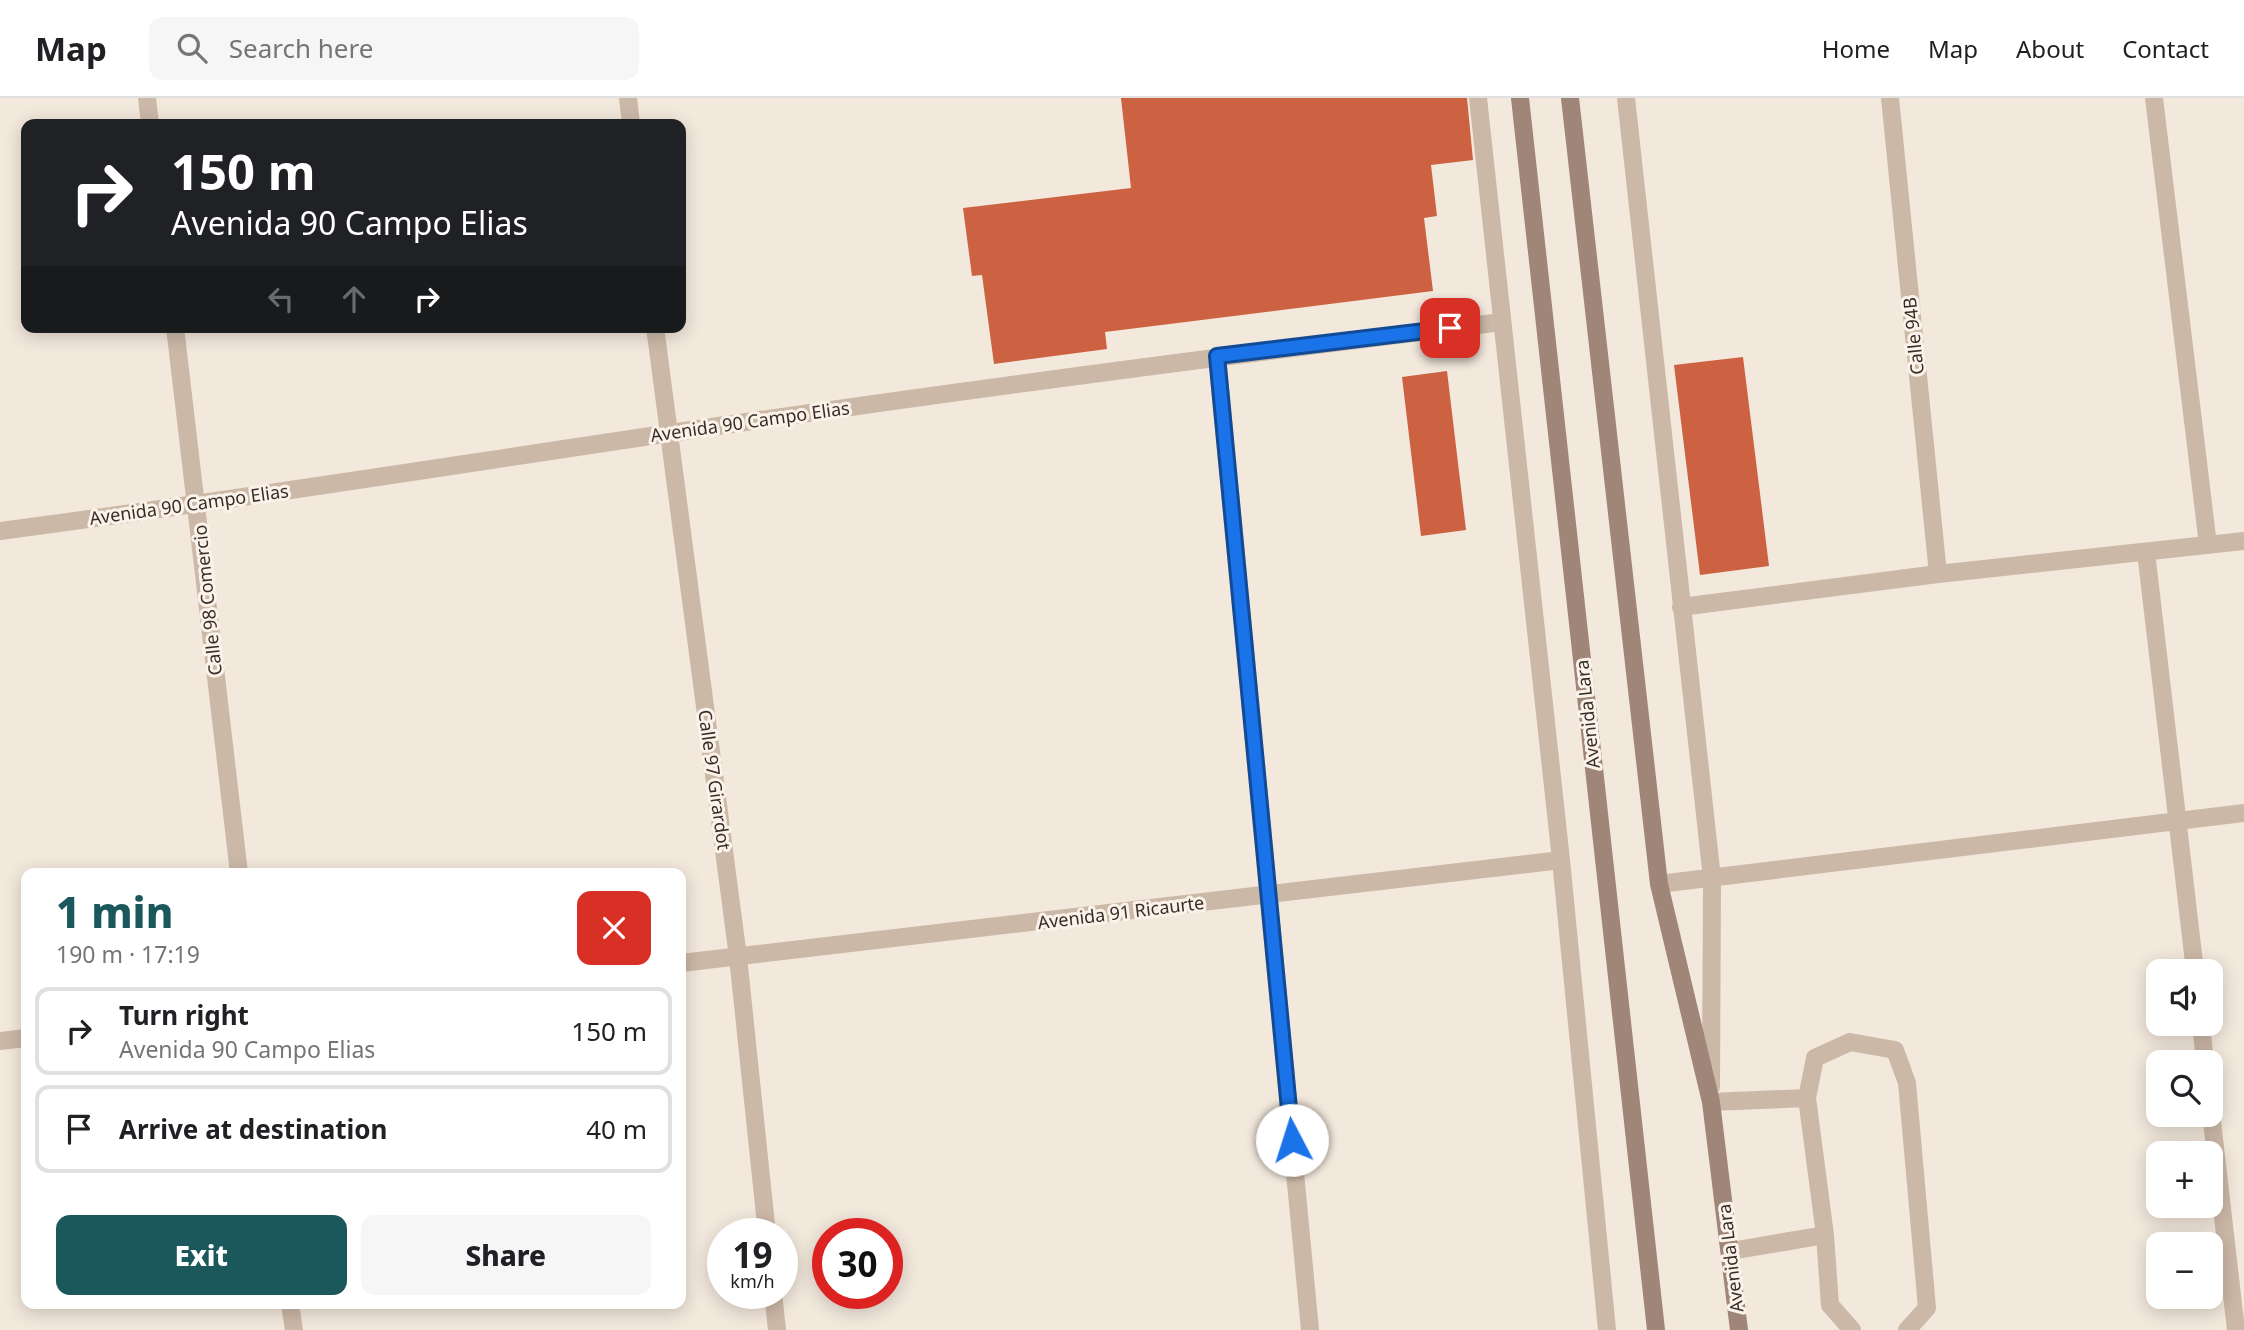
<!DOCTYPE html>
<html lang="en">
<head>
<meta charset="utf-8">
<style>
  :root { --surface:#fff; --page:#f6f6f6; --text:#202124; --muted:#757577; --line:#e0e0e0; --accent:#1b585c }
  body { margin:0; font-family:"Noto Sans",sans-serif; background:var(--page); color:var(--text); height:100vh; display:flex; flex-direction:column; font-size:26px; white-space:nowrap }
  * { box-sizing:border-box; margin:0 }
  p { font-size:23px; color:var(--muted) }
  .icon { flex:none; width:38px; height:38px; fill:none; stroke:currentColor; stroke-width:2; stroke-linecap:round; stroke-linejoin:round }
  .map { position:relative; flex:1; overflow:hidden }
  .details { position:absolute; left:21px; top:770px; width:665px; height:441px; display:flex; flex-direction:column; background:var(--surface); border-radius:14px; box-shadow:0 4px 18px #0003 }
  .details>* { flex:none }
  .guide { position:absolute; left:21px; top:21px; width:665px; height:214px; border-radius:14px; box-shadow:0 4px 18px #0003; background:#202124; color:#fff; overflow:hidden }
  .fabs { position:absolute; left:2146px; top:861px; display:grid; gap:14px }
  .fabs a { display:grid; place-items:center; width:77px; height:77px; border-radius:14px; background:var(--surface); box-shadow:0 4px 18px #0003; font-size:35px }
  .speed { position:absolute; left:707px; top:1120px; display:flex; gap:14px; font-size:35px; font-weight:700; text-align:center }
  .speed>* { display:grid; place-content:center; width:91px; height:91px; border-radius:50%; background:var(--surface); box-shadow:0 4px 18px #0003; line-height:1 }
  .speed small { font-size:18px; font-weight:400 }
  .speed .limit { border:10px solid #d22; background:#fff; color:#111 }
  .pin { position:absolute; display:grid; place-items:center; width:60px; height:60px; color:#fff; margin:-30px; border-radius:14px; box-shadow:0 4px 10px #0006 }
  .me { position:absolute; width:77px; margin:-38px; rotate:355deg; stroke-linejoin:round; filter:drop-shadow(0 0 5px #0008) }
  .turn { display:flex; align-items:center; gap:24px; height:147px; padding:0 35px; font-size:32px }
  .turn .icon { width:91px; height:91px; stroke-width:2.5 }
  .turn b { display:block; font-size:49px; line-height:60px }
  .lanes { display:flex; align-items:center; height:66px; padding:0 35px; background:#0003; justify-content:center; gap:35px; direction:ltr }
  .lanes .off { opacity:.35 }
  .round { display:grid; place-items:center; flex:none; width:74px; height:74px; border-radius:14px; background:var(--page) }
  .overview { display:flex; align-items:center; justify-content:space-between; height:119px; padding:0 35px }
  h1 { font-size:42px; font-weight:800; line-height:52px; color:var(--accent) }
  .cta { display:flex; gap:14px; margin-top:auto; padding:14px 35px }
  .cta a { flex:1; height:80px; border-radius:14px; background:var(--accent); color:#fff; font-size:28px; font-weight:800; line-height:80px; text-align:center }
  .cta a+a { background:var(--page); color:var(--text) }
  ul { padding:0; list-style:none }
  li { display:flex; align-items:center; gap:21px; height:88px; margin:0 14px 10px; padding:0 21px; border:4px solid var(--line); border-radius:14px }
  li div { flex:1 }
  li b { display:block; font-size:26px }
  li em { font-style:normal }
  header { display:flex; align-items:center; gap:42px; box-sizing:border-box; height:98px; padding:0 35px; background:var(--surface); border-bottom:2px solid var(--line) }
  header strong { font-size:33px }
  nav { display:flex; gap:38px; margin-inline-start:auto; font-size:24px }
  .search { width:490px; height:63px; background:var(--page); display:flex; align-items:center; gap:18px; box-sizing:border-box; padding:0 24px; border-radius:14px; color:var(--muted); font-size:26px }
  .map>svg:first-child { display:block }
  .building { fill:#cc6241 }
  .lines { fill:none; stroke-linecap:round; stroke-linejoin:round }
  .lane { stroke:#ccb8a7; stroke-width:18 }
  .street { stroke:#ccb8a7; stroke-width:18 }
  .secondary { stroke:#a08678; stroke-width:18 }
  .route-casing { stroke:#114b97; stroke-width:18 }
  .route { stroke:#1a73e8; stroke-width:12 }
  .labels { text-anchor:middle; stroke-width:6; stroke-linejoin:round; paint-order:stroke }
  .street-label { font-size:18px; fill:#382d28; stroke:#fbf2e9 }
</style>
</head>
<body>
<header>
<strong>Map</strong>
<div class="search"><svg class="icon" aria-label="search" viewBox="0 0 24 24"><circle cx="10" cy="10" r="6"/><path d="M15 15l6 6"/></svg>Search here</div>
<nav><a>Home</a><a>Map</a><a>About</a><a>Contact</a></nav>
</header>
<div class="map">
<svg width="2244" height="1232" viewBox="0 0 2244 1232">
  <rect width="100%" height="100%" fill="#f3e8dc"/>
  <!-- building -->
  <path class="building" d="M1121 0H1467L1473 62 1431 67 1437 118 1424 120 1433 193 1105 234 1107 251 994 266 982 177 972 178 963 110 1131 90Z
    M1743 259 1769 468 1700 477 1674 267Z
    M1447 273 1466 432 1421 438 1402 279Z"/>
  <g class="lines">
    <!-- lane -->
    <path class="lane" d="M1711 1004 1807 1000
      M1731 1153 1825 1137
      M1852 1232 1830 1207 1825 1137 1807 1000 1815 960 1850 944 1895 952 1907 985 1927 1210 1907 1232"/>
    <!-- street -->
    <path class="street" d="M147 0 150 26
      M628 0 631 26
      M1478 0 1561 762 1607 1232
      M1626 0 1712 780 1711 989
      M1890 0 1938 476
      M2154 0 2208 447
      M175 229 239 775
      M655 229 738 859 767 1136
      M1217 258 1310 1232
      M0 433C222 404 442 369 664 336 942 295 1222 258 1502 224
      M2146 454 2195 873
      M1681 509 1938 476 2244 443
      M1659 786 2244 715
      M681 865 1561 762
      M2201 926 2205 964
      M0 943 26 940
      M2210 1006 2236 1232
      M773 1195 777 1232
      M290 1206 294 1232"/>
    <!-- secondary -->
    <path class="secondary" d="M1520 0 1656 1232
      M1570 0 1659 786 1711 1004 1739 1232"/>
  </g>
  <g class="lines">
    <defs>
      <path id="route" d="M1292 1042 1217 258 1450 230"/>
    </defs>
    <!-- route casing -->
    <use href="#route" class="route-casing"/>
    <!-- route -->
    <use href="#route" class="route"/>
  </g>
  <g class="labels">
    <!-- street labels -->
    <g class="street-label">
      <text transform="translate(1914 238) rotate(-96)" y="6">Calle 94B</text>
      <text transform="translate(750 324) rotate(-8)" y="6">Avenida 90 Campo Elias</text>
      <text transform="translate(189 407) rotate(-8)" y="6">Avenida 90 Campo Elias</text>
      <text transform="translate(208 502) rotate(-96)" y="6">Calle 98 Comercio</text>
      <text transform="translate(1588 616) rotate(-96)" y="6">Avenida Lara</text>
      <text transform="translate(714 682) rotate(82)" y="6">Calle 97 Girardot</text>
      <text transform="translate(1121 815) rotate(-7)" y="6">Avenida 91 Ricaurte</text>
      <text transform="translate(1731 1160) rotate(-97)" y="6">Avenida Lara</text>
    </g>
  </g>
</svg>
<div class="fabs">
<a><svg class="icon" aria-label="sound" viewBox="0 0 24 24"><path d="M4 9h4l5-4v14l-5-4H4zM17 9q2 3 0 6"/></svg></a>
<a><svg class="icon" aria-label="search" viewBox="0 0 24 24"><circle cx="10" cy="10" r="6"/><path d="M15 15l6 6"/></svg></a>
<a>+</a>
<a>−</a>
</div>
<div class="speed"><div>19<small>km/h</small></div><div class="limit">30</div></div>
<div class="pin" style="left:1450px;top:230px;background:#d93025"><svg class="icon" aria-label="arrive" viewBox="0 0 24 24"><path d="M6 21V4h12l-3 4 3 4H6"/></svg></div>
<svg class="me" style="left:1292px;top:1042px" viewBox="-20 -20 40 40"><circle r="19" fill="#fff"/><path d="M0-13L10 11 0 6-10 11z" fill="#1a73e8"/></svg>
<div class="guide">
<div class="turn"><svg class="icon" aria-label="right" viewBox="0 0 24 24"><path d="M7 20v-9h11M14 6l5 5-5 5"/></svg><div><b>150 m</b>Avenida 90 Campo Elias</div></div>
<div class="lanes"><svg class="icon off" aria-label="left" viewBox="0 0 24 24"><path d="M17 20v-9H6M10 6l-5 5 5 5"/></svg><svg class="icon off" aria-label="ahead" viewBox="0 0 24 24"><path d="M12 20V5M6 11l6-6 6 6"/></svg><svg class="icon" aria-label="right" viewBox="0 0 24 24"><path d="M7 20v-9h11M14 6l5 5-5 5"/></svg></div>
</div>
<section class="details">
<div class="overview"><div><h1>1 min</h1><p>190 m · 17:19</p></div><a class="round" style="background:#d93025;color:#fff"><svg class="icon" aria-label="close" viewBox="0 0 24 24"><path d="M6 6l12 12M18 6L6 18"/></svg></a></div>
<ul>
<li><svg class="icon" aria-label="right" viewBox="0 0 24 24"><path d="M7 20v-9h11M14 6l5 5-5 5"/></svg><div><b>Turn right</b><p>Avenida 90 Campo Elias</p></div><em>150 m</em></li>
<li><svg class="icon" aria-label="arrive" viewBox="0 0 24 24"><path d="M6 21V4h12l-3 4 3 4H6"/></svg><div><b>Arrive at destination</b></div><em>40 m</em></li>
</ul>
<div class="cta"><a>Exit</a><a>Share</a></div>
</section>
</div>
</body>
</html>
